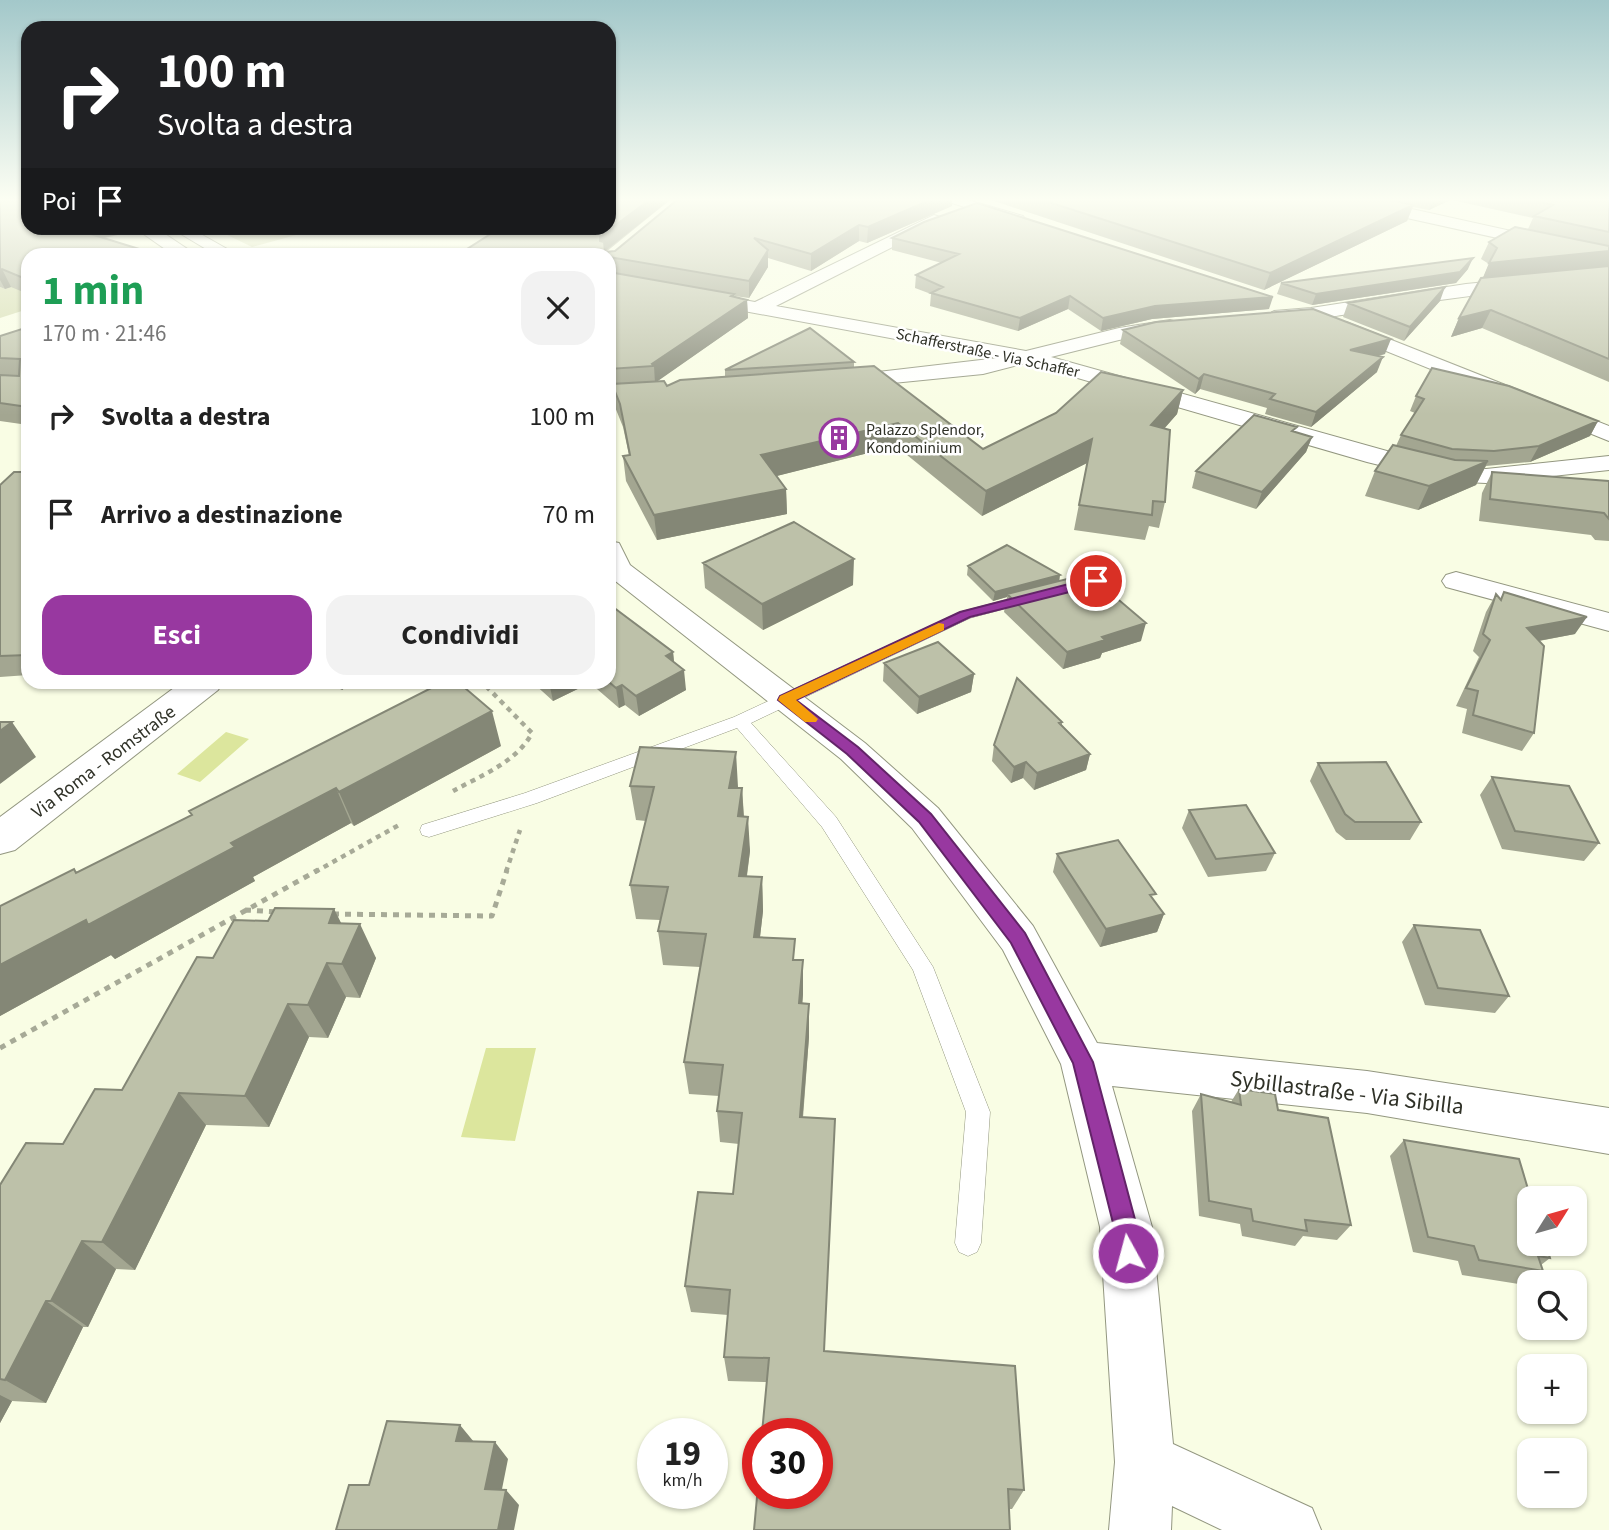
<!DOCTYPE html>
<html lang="it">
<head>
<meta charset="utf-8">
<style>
  :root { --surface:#fff; --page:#f2f2f2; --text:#222; --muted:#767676; --accent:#9838a0 }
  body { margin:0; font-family:"Source Sans 3",sans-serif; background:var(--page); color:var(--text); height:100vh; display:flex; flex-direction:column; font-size:26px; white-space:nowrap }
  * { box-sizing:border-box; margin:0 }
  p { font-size:23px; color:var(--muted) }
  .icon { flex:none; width:38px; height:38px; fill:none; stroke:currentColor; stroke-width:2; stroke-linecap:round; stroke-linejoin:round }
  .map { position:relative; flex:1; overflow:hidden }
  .sheet { position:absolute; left:21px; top:248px; width:595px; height:441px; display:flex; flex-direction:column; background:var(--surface); border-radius:21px; box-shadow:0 2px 5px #0004 }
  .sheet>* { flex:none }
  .guide { position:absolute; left:21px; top:21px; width:595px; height:214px; border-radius:21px; box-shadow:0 2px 5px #0004; background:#202124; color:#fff; overflow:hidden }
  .needle { width:46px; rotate:53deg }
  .controls { position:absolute; left:1517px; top:1186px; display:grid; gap:14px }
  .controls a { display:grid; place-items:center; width:70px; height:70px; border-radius:14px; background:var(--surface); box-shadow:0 2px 5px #0004; font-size:35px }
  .speed { position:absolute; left:637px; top:1418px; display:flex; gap:14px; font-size:35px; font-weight:700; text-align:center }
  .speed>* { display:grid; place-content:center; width:91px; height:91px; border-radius:50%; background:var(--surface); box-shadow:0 2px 5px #0004; line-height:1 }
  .speed small { font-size:18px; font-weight:400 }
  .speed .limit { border:10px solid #d22; background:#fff; color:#111 }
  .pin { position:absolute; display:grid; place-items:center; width:60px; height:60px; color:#fff; margin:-30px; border:4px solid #fff; border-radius:50%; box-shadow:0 2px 7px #0007 }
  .me { position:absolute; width:77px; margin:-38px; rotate:353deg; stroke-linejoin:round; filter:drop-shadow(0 0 5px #0008) }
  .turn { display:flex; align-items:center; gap:24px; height:147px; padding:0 21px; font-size:32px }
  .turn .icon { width:91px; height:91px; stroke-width:2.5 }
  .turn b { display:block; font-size:49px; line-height:60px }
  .then { display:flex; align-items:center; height:66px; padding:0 21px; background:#0003; gap:14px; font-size:26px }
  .round { display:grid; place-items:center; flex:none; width:74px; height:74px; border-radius:21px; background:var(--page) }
  .headline { display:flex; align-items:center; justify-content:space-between; height:119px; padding:0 21px }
  h1 { font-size:42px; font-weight:700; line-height:52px; color:#1e9e55 }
  .cta { display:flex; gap:14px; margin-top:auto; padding:14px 21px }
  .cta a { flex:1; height:80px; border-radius:21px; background:var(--accent); color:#fff; font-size:28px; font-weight:700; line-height:80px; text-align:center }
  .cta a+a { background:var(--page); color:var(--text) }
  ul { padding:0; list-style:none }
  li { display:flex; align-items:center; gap:21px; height:98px; padding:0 21px }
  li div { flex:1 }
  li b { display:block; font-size:26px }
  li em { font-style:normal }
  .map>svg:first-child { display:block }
  .green { fill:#d4dbaf }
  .water { fill:#dce69d }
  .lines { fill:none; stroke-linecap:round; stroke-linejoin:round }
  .service-casing { stroke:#939780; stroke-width:1 }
  .minor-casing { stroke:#939780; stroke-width:2 }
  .tertiary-casing { stroke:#939780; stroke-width:2 }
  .path-far1 { stroke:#a7aa97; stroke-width:4.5; stroke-dasharray:5 5; stroke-linecap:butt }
  .path { stroke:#a7aa97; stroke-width:5; stroke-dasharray:6 6; stroke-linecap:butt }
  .service { fill:#fff; fill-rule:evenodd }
  .minor { fill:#fff; fill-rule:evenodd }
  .tertiary { fill:#fff; fill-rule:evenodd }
  .wall { fill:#a3a691 }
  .shaded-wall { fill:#848776 }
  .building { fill:#bdc1a9; stroke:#848776; stroke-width:2 }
  .route { fill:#9838a0; stroke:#632468; stroke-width:2 }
  .slow { fill:#f59e0b }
  .labels { text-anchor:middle; stroke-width:5; stroke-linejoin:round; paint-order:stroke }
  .far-street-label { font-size:16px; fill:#2f3127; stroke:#fff }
  .far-poi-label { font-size:16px; fill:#2f3127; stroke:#fff; text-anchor:start }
  .street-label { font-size:19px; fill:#2f3127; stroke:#fff }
  .near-street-label { font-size:23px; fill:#2f3127; stroke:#fff }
</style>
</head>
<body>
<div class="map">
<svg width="1609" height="1530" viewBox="0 0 1609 1530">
  <rect width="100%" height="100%" fill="#f9fde4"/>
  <!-- green -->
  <path class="green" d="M213 228H322L252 247Z
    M16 285 28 294V309L0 318V287L5 289Z"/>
  <!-- water -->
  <path class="water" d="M226 732 249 739 200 782 177 774Z
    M486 1048H536L515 1141 461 1137Z"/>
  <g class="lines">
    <defs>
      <path id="service" d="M1028 594 1033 595 1035 598 1033 601 970 618 751 723 836 817 933 967 990 1112 981 1243 977 1252 968 1256 959 1252 955 1243 966 1112 913 970 822 827 737 728 537 803 429 837 422 835 420 830 422 825 525 793 734 717 960 612Z"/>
      <path id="minor" d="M943 200H968L1023 216 1025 219 1017 224Z
        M1341 200H1371L1547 239 1555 244 1547 249 1348 205Z
        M934 215 940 217 942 220 940 223 776 306 1026 351 1119 328 1170 320 1177 322 1180 326 1177 330 1119 340 1051 357 1444 467 1486 469 1609 456V470L1486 483 1444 481 1367 462 1026 363 983 374 843 388 835 387 832 382 835 377 998 358 609 286V276L755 302Z
        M171 228H190L229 250 220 256H192L206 249Z
        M1609 270V280C1519 289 1431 300 1342 315 1327 317 1274 329 1264 317L1274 311 1311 308 1466 284Z
        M1346 322 1609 426V441L1339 332 1336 328 1339 324Z
        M609 541 619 543 630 565 865 743 938 808 1033 926 1097 1043 1367 1071 1609 1108V1154L1367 1113 1112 1086 1152 1227 1173 1444 1312 1508 1321 1530H1222L1172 1506 1171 1530H1109L1115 1462 1100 1227 1061 1064 1003 950 912 828 841 759 609 576Z
        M1456 572 1609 613V631L1446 587 1442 581 1446 575Z"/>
      <path id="tertiary" d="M135 228H156L198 256H175Z
        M182 682H223L218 690 15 850 0 854V817Z"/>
    </defs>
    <!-- service casing -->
    <use href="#service" class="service-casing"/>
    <!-- minor casing -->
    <use href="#minor" class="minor-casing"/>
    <!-- tertiary casing -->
    <use href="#tertiary" class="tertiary-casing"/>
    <!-- path-far1 -->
    <path class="path-far1" d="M453 791C480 776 517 762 532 733L482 682
      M315 872 399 825
      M506 872 520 830"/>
    <!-- path -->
    <path class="path" d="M245 910 278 912
      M333 914 492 916 507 870
      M0 1048 318 870"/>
    <!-- service -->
    <use href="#service" class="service"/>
    <!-- minor -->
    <use href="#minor" class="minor"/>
    <!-- tertiary -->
    <use href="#tertiary" class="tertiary"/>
  </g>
  <!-- wall -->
  <path class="wall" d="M0 200 28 228H133L135 231 28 256V294L11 287 5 289 0 287Z
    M609 200H670L606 252 952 206 867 243 859 241 811 271 768 258V267L749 298 734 296V297L747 300 748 318 657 381 667 386 725 376V370L854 362V367L983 449 1183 390 1177 414 1164 429 1165 502 1159 528 1149 526 1145 540 1074 530 1087 463 982 516 896 446 776 476 786 489 787 514 657 540 626 481 623 456 629 455 623 427 615 407 612 388 609 389V256H456Z
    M991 200H1450L1429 210 1413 207 1407 221 1264 290Z
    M1452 200H1609V382L1482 328 1451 337 1459 318 1483 278 1489 264 1481 259 1489 242 1528 229 1533 218Z
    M892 238 1269 309 1152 319 1101 331 1068 309 1018 331 930 306 931 294 915 288 916 275 942 263 892 250Z
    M1468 269 1456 283 1312 305 1277 294 1281 283Z
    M1440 301 1404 341 1343 317 1348 303Z
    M28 327V425L0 421V336Z
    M1123 330 1385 354 1377 356V372L1311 427 1265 414 1267 408 1200 389 1195 394 1120 344Z
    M1416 396 1598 421 1590 436 1530 462 1486 466 1476 485 1418 510 1365 496 1375 471 1396 446 1401 435 1415 413 1410 411Z
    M1296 432 1312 437 1306 452 1256 509 1192 488 1196 471Z
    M28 469V675L0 677V485L25 472Z
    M1492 472 1609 481V541L1595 540 1591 535 1479 521 1482 493Z
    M703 563 853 585 763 630 705 588Z
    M968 566 1059 581 1141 641 1102 653 1100 658 1063 669 1004 612 1007 597 993 601 967 575Z
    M1504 592 1575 634 1539 641 1534 733 1522 751 1462 733 1467 709 1456 706 1479 657 1473 651 1486 612 1496 594 1500 599Z
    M673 652 674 662 686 690 639 716 625 705 619 708 590 683 553 701 532 682H609Z
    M884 663 974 674 971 692 917 714 883 681Z
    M326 682H352L342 690Z
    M1062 722V725L1090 754 1086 770 1034 790 1023 778 1011 783 992 761 994 745Z
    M501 746 354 826 351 823 253 877 255 881 115 959 111 955 0 1016V906L74 869 76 873 192 815Z
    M1318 763 1421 822 1410 840H1346L1336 832 1310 781Z
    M1492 777 1599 843 1584 861 1502 849 1480 795Z
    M630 786 742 788 744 816 750 851 747 876 762 877 763 911 760 937 795 960 803 994 802 1004H809V1037L803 1118 824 1351 1024 1490 1012 1509H1009L766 1382 728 1381 724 1357 728 1315 691 1312 685 1286 733 1194 739 1144 720 1142 717 1111 719 1096 689 1094 684 1062 700 967 663 965 658 931 660 920 636 919 630 885 646 821 636 820Z
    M1189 810 1275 853 1266 871 1208 877 1182 828Z
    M1057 854 1153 900 1164 914 1157 932 1100 947 1053 872Z
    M334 909 341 923 376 958 360 998 346 997 328 1038 309 1037 269 1127 206 1125 135 1270 116 1269 88 1327H83L46 1403 12 1401 0 1423V1185L63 1144 122 1090 213 958 268 921Z
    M1414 925 1509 996 1495 1013 1425 1005 1402 942Z
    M1239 1089 1278 1110 1351 1225 1337 1240 1303 1236 1295 1246 1242 1236 1240 1224 1199 1216 1192 1111 1201 1094 1231 1102Z
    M1404 1140 1550 1258 1541 1265 1543 1271 1525 1285 1462 1275 1458 1261 1413 1252 1390 1156Z"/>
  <!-- shaded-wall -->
  <path class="shaded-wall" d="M649 200H670L605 251 600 241V237Z
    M930 200H952V206L867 243 868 227Z
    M1433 200H1450L1429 210Z
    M1413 205 1407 221 1264 290 1270 273Z
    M859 225V241L811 271V254Z
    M69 228H133L135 231 76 243Z
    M768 250V267L749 298V281Z
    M1609 251V267L1482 280 1489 263Z
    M1473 258 1468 269 1456 283 1312 305 1316 294Z
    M2 269 11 287 5 289 0 280V270Z
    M1445 287 1440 301 1404 341 1410 327Z
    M734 294V309L747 300 748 318 655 383 654 366 652 364Z
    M1070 296 1068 309 1018 331 1020 318Z
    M1273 297 1269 309 1152 319 1101 331 1103 318 1155 306Z
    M1491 310 1482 328 1451 337 1459 318Z
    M1391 339 1385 354 1345 364 1350 350Z
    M1383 357 1377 372 1311 427 1316 412Z
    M1204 374 1200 389 1195 394 1199 379Z
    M1183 390 1177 414 1146 449 1151 425Z
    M1598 421 1590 436 1530 462 1539 446Z
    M898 423 896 446 761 480V455Z
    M1312 437 1306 452 1256 509 1262 492Z
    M1092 439 1087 463 982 516 986 491Z
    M1488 461 1476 485 1418 510 1429 486Z
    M786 489 787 514 657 540 654 515Z
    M854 559 853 585 763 630 762 604Z
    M1060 575 1059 584 1007 594V597L993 601 995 592Z
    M1587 617 1575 634 1516 645 1527 628Z
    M1146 623 1141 641 1102 653 1100 658 1063 669 1067 652 1102 637Z
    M673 652 675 672 666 656Z
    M684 670 686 690 639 716 636 696Z
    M974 674 971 692 917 714 919 697Z
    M339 682H352L342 690Z
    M549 682H590V683L553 701Z
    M622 685 625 705 619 708 616 688Z
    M492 711 501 746 354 826 339 792Z
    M12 722 36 757 0 784V731Z
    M736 752 738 787 732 822 729 788Z
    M1090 754 1086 770 1034 790 1037 773Z
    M1026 762 1023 778 1011 783 1014 767Z
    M336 788 351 823 253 877 255 881 115 959 111 955 0 1016V965Z
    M742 788 744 823 738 816Z
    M748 817 750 851 742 910 739 876Z
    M762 877 763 911 756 971 754 937Z
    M334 909 351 943 360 924 376 958 360 998 342 964 329 923Z
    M1164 914 1157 932 1100 947 1106 929Z
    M803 960V994L800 1036 799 1003Z
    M327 963 346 997 328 1038 308 1005Z
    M288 1004 309 1037 269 1127 245 1096Z
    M809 1004V1037L800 1149V1117Z
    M179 1093 206 1125 135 1270 102 1242Z
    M82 1241 116 1269 88 1327 51 1301Z
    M46 1301 83 1327 46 1403 5 1380Z
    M0 1395 12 1401 0 1423Z
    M460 1425 474 1442 456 1441Z
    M495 1442 508 1459 499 1504 485 1489Z
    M506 1490 519 1505 514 1530H498Z"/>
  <!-- building -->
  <path class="building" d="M0 200H28V228H71L162 256H28V280L2 269 0 270Z
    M609 200H649L600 237V241L604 242 605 252 615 251 677 200H930L868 227 859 225 811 254 754 238 768 250 749 281 609 257V256H456L500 228H609Z
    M1042 200H1392L1413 205 1270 273Z
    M1531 200H1609V232L1534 216 1553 205Z
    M977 203 1273 297 1155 306 1103 318 1070 296 1020 318 931 293 943 287 916 275 959 254 892 238 924 222Z
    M1515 227 1609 246V251L1489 263 1497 248 1489 242Z
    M1473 258 1460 272 1316 294 1281 283Z
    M1609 266V359L1491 310 1459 318 1481 278Z
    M609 272 734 294 731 296 747 300 652 364 654 366 609 369Z
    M1445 287 1410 327 1348 303Z
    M1313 309 1391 339 1350 350 1383 357 1316 412 1270 399 1275 394 1204 374 1199 379 1123 330 1156 322Z
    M28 327V407L0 403V375L19 376 20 359 0 358V336Z
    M810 328 854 362 725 370Z
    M874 366 983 449 1056 413 1101 372 1183 390 1151 425 1170 430 1165 502 1153 501 1152 515 1079 505 1092 439 986 491 898 423 761 455 786 489 654 515 623 456 630 455 620 404 612 384 664 381 667 386 680 380Z
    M1432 368 1509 386 1598 421 1539 446 1494 451 1452 449 1401 435 1424 399 1416 396Z
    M1254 415 1297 427 1292 431 1312 437 1262 492 1196 471Z
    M1393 445 1455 460 1488 461 1429 486 1375 471Z
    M28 469V655L0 656V485L14 472H25Z
    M1492 472 1609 481V519L1604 513 1490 499Z
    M794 522 854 559 762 604 703 563Z
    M1007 545 1060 575 995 592 968 566Z
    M1079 576 1086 580 1093 578 1146 623 1102 637 1105 640 1067 652 1007 594Z
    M1504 592 1587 617 1527 628 1544 646 1534 733 1473 715 1478 691 1466 688 1490 640 1483 634 1496 594 1501 600Z
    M609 604 673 652 666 656 684 670 636 696 622 685 616 688 609 682Z
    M938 642 974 674 919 697 884 663Z
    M1017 678 1062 722 1059 723 1090 754 1037 773 1026 762 1014 767 994 745Z
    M443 682H448L450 684 458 682 492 711 339 792 336 788 231 843 235 847 88 925 86 920 0 965V906L74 869 76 873 192 815 189 811Z
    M0 722H12L0 731Z
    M640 747 736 752 729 788H742L738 816 748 817 739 876 762 877 754 937 795 939 793 960H803L799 1003 809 1004 800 1117 835 1119 824 1351 1015 1366 1024 1490 1008 1489 1010 1530H754L758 1486V1493H817V1433H762L769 1358 724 1357 730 1290 685 1286 698 1192 733 1194 742 1113 717 1111 723 1065 684 1062 706 934 658 931 668 887 630 885 654 787 630 786Z
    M1386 762 1421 822H1355L1345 814 1318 763Z
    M1492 777 1569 786 1599 843 1515 831Z
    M1246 805 1275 853 1216 859 1189 810Z
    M1118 840 1156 894 1150 895 1164 914 1106 929 1057 854Z
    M275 908 334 909 329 923 360 924 342 964 327 963 308 1005 288 1004 245 1096 179 1093 102 1242 82 1241 51 1301H46L5 1380 0 1379V1185L26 1143 63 1144 95 1089 122 1090 197 957 213 958 234 920 268 921Z
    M1414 925 1480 930 1509 996 1438 988Z
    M1239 1089 1275 1094 1278 1110 1328 1118 1351 1225 1305 1220 1307 1231 1253 1221 1251 1209 1209 1201 1201 1094 1241 1105Z
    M1404 1140 1519 1159 1531 1199H1530V1244H1546L1550 1258 1538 1256 1543 1271 1479 1260 1474 1246 1428 1237Z
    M387 1421 460 1425 456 1441 495 1442 485 1489 506 1490 498 1530H336L349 1485H369Z"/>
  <!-- sky -->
  <linearGradient id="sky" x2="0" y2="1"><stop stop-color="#a3c8ca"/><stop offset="0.48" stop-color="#fcfef3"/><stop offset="1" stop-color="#fcfef3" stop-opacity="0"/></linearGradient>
  <rect width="1609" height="415" fill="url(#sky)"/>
  <!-- route -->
  <path class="route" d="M1096 577 1103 581 1101 584 970 617 796 700 858 747 931 814 1025 933 1093 1062 1137 1227 1140 1253 1136 1262 1128 1265 1119 1262 1116 1253 1114 1227 1073 1063 1011 943 919 822 847 754 778 700 780 696 960 612Z"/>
  <!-- slow -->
  <path class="slow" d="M939 623 944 624V630L796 700 818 719 816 722H805L778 700 780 696Z"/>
  <!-- icons -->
  <defs>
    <symbol id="building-ring" viewBox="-11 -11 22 22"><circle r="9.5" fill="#fff" stroke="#9838a0" stroke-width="1.5"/><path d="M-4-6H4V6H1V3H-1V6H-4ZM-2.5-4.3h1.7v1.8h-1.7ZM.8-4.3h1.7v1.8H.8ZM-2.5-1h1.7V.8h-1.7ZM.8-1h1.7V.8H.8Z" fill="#9838a0"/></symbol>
  </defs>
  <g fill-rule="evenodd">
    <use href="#building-ring" x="817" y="416" width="44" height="44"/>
  </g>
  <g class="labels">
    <!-- far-street labels -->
    <g class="far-street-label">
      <text transform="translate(988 352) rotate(12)" y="6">Schafferstraße - Via Schaffer</text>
    </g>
    <!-- far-poi labels -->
    <g class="far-poi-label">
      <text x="866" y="435">Palazzo Splendor,<tspan x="866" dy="18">Kondominium</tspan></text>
    </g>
    <!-- street labels -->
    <g class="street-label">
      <text transform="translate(103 761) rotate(-37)" y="7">Via Roma - Romstraße</text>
    </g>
    <!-- near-street labels -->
    <g class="near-street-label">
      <text transform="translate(1347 1092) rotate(7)" y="8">Sybillastraße - Via Sibilla</text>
    </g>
  </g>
</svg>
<div class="controls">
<a><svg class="needle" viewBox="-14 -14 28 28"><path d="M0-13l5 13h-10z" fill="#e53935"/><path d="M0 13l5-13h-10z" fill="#767676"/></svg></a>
<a><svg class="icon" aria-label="search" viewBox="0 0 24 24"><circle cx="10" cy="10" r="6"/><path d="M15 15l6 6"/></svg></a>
<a>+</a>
<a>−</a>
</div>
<div class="speed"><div>19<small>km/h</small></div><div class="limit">30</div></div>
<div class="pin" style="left:1096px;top:581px;background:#d93025"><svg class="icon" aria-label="arrive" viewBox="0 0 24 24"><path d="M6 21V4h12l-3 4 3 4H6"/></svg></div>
<svg class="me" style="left:1128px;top:1253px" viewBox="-20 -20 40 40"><circle r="17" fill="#9838a0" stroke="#fff" stroke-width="3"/><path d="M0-11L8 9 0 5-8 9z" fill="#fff"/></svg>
<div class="guide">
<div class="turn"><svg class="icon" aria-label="right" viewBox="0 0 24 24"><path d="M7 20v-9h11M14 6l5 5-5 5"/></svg><div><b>100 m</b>Svolta a destra</div></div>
<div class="then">Poi<svg class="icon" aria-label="arrive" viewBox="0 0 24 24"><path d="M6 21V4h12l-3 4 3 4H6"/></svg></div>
</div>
<section class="sheet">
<div class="headline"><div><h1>1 min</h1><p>170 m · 21:46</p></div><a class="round"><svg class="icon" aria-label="close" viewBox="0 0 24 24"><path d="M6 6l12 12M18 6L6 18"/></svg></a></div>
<ul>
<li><svg class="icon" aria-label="right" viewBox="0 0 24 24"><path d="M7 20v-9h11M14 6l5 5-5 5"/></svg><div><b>Svolta a destra</b></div><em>100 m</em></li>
<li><svg class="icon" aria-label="arrive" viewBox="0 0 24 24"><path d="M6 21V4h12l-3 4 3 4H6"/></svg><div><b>Arrivo a destinazione</b></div><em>70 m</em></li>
</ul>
<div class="cta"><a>Esci</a><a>Condividi</a></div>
</section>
</div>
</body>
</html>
